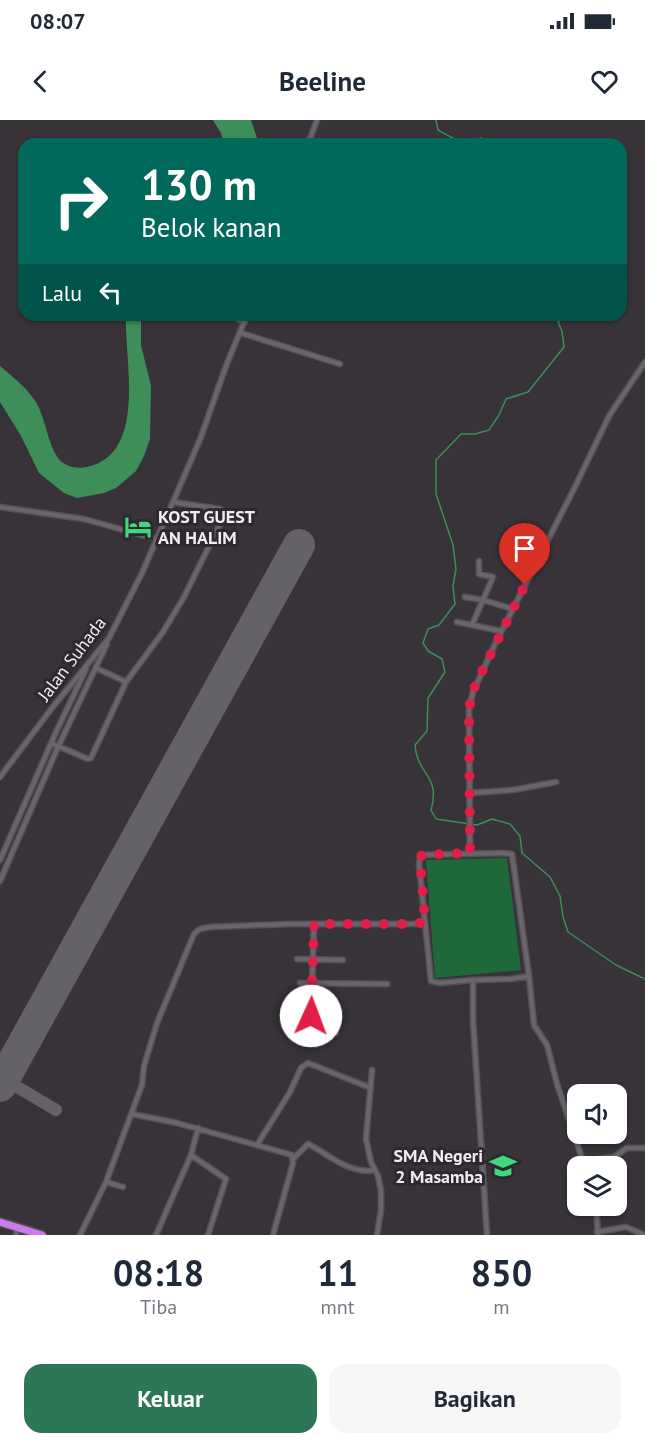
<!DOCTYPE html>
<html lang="id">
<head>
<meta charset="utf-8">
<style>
  :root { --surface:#fff; --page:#f6f6f7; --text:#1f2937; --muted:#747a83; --accent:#2e7756 }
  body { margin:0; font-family:"PT Sans",sans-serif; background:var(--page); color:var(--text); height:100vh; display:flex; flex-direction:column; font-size:22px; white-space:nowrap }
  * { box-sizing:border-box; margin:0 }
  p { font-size:20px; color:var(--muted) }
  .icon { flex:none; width:33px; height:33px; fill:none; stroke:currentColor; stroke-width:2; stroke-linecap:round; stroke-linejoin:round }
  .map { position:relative; height:1115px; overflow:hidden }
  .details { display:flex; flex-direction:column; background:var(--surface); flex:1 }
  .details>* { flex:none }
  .banner { position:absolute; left:18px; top:18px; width:609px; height:183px; border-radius:18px; box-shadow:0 2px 4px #0004; background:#00695c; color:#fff; overflow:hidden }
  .controls { position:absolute; left:567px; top:964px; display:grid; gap:12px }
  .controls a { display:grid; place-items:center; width:60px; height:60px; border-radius:12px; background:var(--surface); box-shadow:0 2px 4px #0004; font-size:30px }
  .pin { position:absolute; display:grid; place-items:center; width:51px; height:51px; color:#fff; margin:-62px -26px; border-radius:50% 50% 50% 0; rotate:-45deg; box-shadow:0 0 6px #0007 }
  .pin .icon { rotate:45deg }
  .me { position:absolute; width:66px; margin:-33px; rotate:2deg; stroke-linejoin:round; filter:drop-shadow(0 0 4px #0008) }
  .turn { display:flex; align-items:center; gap:21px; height:126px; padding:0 24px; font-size:27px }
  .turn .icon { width:78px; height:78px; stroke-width:2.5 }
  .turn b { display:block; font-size:42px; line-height:51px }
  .then { display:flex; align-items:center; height:57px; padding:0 24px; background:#0003; gap:12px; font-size:22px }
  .eta { display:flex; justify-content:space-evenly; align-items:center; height:102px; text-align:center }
  .eta b { font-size:36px; font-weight:800; line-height:42px }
  .primary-button { display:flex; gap:12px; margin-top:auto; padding:12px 24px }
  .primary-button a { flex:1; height:69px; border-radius:18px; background:var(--accent); color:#fff; font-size:24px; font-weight:800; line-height:69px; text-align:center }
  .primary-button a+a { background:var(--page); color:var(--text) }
  .status { display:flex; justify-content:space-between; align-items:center; height:42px; padding:0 30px; background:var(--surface); direction:ltr }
  .status svg { height:16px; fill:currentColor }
  header { display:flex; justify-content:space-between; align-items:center; height:78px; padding:0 24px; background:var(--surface); font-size:27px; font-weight:800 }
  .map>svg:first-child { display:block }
  .green { fill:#1f683a }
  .water { fill:#3d8e58 }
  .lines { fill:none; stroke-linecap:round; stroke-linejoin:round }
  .stream { stroke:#3d8e58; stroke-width:1.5 }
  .taxiway { stroke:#656267; stroke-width:12 }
  .runway { stroke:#656267; stroke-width:32 }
  .street-casing { stroke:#555257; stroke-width:7 }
  .highway-casing { stroke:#555257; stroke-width:10 }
  .street { stroke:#6a656c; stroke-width:4 }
  .highway { stroke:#cb7bed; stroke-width:7 }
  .route { stroke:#e11d48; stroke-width:10; stroke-dasharray:0 18 }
  .labels { text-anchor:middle; stroke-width:6; stroke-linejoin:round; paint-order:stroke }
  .poi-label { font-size:18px; font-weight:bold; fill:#efedf1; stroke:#2d292f; text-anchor:start }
  .street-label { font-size:18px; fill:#efedf1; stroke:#2d292f }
</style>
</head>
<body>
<div class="status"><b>08:07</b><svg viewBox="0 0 49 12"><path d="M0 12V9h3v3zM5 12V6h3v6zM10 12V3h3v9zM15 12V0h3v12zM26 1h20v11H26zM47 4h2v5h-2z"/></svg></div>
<header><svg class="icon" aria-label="back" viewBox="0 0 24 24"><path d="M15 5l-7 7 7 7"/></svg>Beeline<svg class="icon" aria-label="heart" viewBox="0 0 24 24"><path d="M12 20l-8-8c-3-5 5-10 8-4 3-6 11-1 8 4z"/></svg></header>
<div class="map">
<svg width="645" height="1115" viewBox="0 0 645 1115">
  <rect width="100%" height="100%" fill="#373339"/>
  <!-- green -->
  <path class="green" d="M507 738 521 850 435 858 426 740Z"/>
  <!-- water -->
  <path class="water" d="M213 0H251L259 24H224L221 13Z
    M126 195H141V225L151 266 150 319 144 336 136 351 116 368 104 373 77 378 64 373 39 353 21 316 0 282V246C13 257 27 268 36 282 46 299 47 322 58 338 65 347 77 349 87 347 148 334 124 239 126 195Z"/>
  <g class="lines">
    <!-- stream -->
    <path class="stream" d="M436 0 438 10C454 19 463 26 481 18L492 24
      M566 195 558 202 562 211 564 227 528 272 506 279 499 295 489 310 475 314H461L436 340V374L453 425 456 449 453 466 455 484 439 505 428 509 423 523 428 531 442 539 445 552 428 578 427 611 415 625C417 655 441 655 431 690L436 699 477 705 492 699 510 704 520 716 522 733 550 757 560 776 563 797 568 812 616 845 645 859"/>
    <!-- taxiway -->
    <path class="taxiway" d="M4 959 56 990"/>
    <!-- runway -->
    <path class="runway" d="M0 966 299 425"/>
    <defs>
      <path id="street" d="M308 24 317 0
        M229 195 245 202
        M191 197 192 195
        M241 213 340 244
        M0 387 84 399 156 419
        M465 477 483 480 513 489
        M457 502 501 511
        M472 505 493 457 479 454V441
        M96 548 126 562
        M51 623 88 639 91 638 126 562 163 512 184 477 224 396 225 393 220 389 173 382
        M0 657 52 588 109 518 142 453 173 382 201 317 226 246 247 195
        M469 673 513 670 556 662
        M470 733 469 589 473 572 495 524 574 369 609 296 645 242
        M0 740 56 612 86 549
        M0 761 58 627 107 524
        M425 802 419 744 420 738 422 735 501 733 512 734 529 856 511 859 473 860
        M314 804 311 896 328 912 336 913
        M297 839 343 840
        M529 856 534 905 547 925 557 964 585 1047
        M300 863 387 864
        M312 887H322
        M372 950 366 1019 371 1042 378 1056 381 1071V1090L377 1115
        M132 994 177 1003 292 1035 293 1043 273 1115
        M257 1025 290 972 301 948 308 943 371 968
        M191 1035 226 1059 208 1115
        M294 1038 308 1024C328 1034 350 1055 375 1050
        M584 1041 614 1037 627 1028H645
        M106 1062 123 1067
        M596 1086 598 1115
        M597 1112 626 1107 645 1115
        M16 1115 17 1108
        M80 1115 106 1062 142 965 144 946 157 903 194 814 200 809 210 807 291 804H414L425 802 431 861 440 863 473 860V900L487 1115
        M156 1115 191 1035 198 1008"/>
      <path id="highway" d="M0 1102 42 1115"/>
    </defs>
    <!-- street casing -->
    <use href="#street" class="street-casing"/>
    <!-- highway casing -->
    <use href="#highway" class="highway-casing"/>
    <!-- street -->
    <use href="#street" class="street"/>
    <!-- highway -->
    <use href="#highway" class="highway"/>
  </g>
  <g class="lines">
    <!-- route -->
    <path class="route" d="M311 896 314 804H414L425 802 420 738 422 735 470 733 469 589 472 572 525 465"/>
  </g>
  <!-- icons -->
  <defs>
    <symbol id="hotel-bare" viewBox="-9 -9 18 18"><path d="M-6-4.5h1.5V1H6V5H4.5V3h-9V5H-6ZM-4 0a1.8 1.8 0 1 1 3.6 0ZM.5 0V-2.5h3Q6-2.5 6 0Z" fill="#41d77c" stroke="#2d292f" stroke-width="2.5" paint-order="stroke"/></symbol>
    <symbol id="school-bare" viewBox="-9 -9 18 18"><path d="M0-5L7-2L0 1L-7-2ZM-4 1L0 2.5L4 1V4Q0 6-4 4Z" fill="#41d77c" stroke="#2d292f" stroke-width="2.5" paint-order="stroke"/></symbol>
  </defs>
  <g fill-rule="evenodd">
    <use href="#hotel-bare" x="119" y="388" width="38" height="38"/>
    <use href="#school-bare" x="484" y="1027" width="38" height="38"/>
  </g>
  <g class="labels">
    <!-- poi labels -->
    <g class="poi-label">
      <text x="158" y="403">KOST GUEST<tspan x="158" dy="21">AN HALIM</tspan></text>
      <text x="483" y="1042" text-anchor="end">SMA Negeri<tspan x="483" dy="21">2 Masamba</tspan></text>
    </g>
    <!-- street labels -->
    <g class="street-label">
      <text transform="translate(72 539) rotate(-53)" y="6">Jalan Suhada</text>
    </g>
  </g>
</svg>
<div class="controls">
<a><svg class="icon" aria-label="sound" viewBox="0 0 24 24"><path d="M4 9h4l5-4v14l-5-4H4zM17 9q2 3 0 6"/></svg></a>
<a><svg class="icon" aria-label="layers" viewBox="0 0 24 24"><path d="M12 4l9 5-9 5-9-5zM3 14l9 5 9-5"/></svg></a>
</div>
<div class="pin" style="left:525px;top:465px;background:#d93025"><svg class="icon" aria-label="arrive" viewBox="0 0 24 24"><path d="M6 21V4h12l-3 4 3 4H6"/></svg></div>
<svg class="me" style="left:311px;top:896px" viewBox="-20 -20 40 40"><circle r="19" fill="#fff"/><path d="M0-13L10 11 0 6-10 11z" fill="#e11d48"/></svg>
<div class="banner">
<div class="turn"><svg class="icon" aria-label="right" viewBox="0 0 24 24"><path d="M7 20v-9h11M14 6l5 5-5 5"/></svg><div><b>130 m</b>Belok kanan</div></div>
<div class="then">Lalu<svg class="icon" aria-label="left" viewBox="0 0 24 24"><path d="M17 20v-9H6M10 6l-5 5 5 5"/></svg></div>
</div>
</div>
<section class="details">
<div class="eta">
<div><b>08:18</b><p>Tiba</p></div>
<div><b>11</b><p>mnt</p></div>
<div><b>850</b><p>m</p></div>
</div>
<div class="primary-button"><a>Keluar</a><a>Bagikan</a></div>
</section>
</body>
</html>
